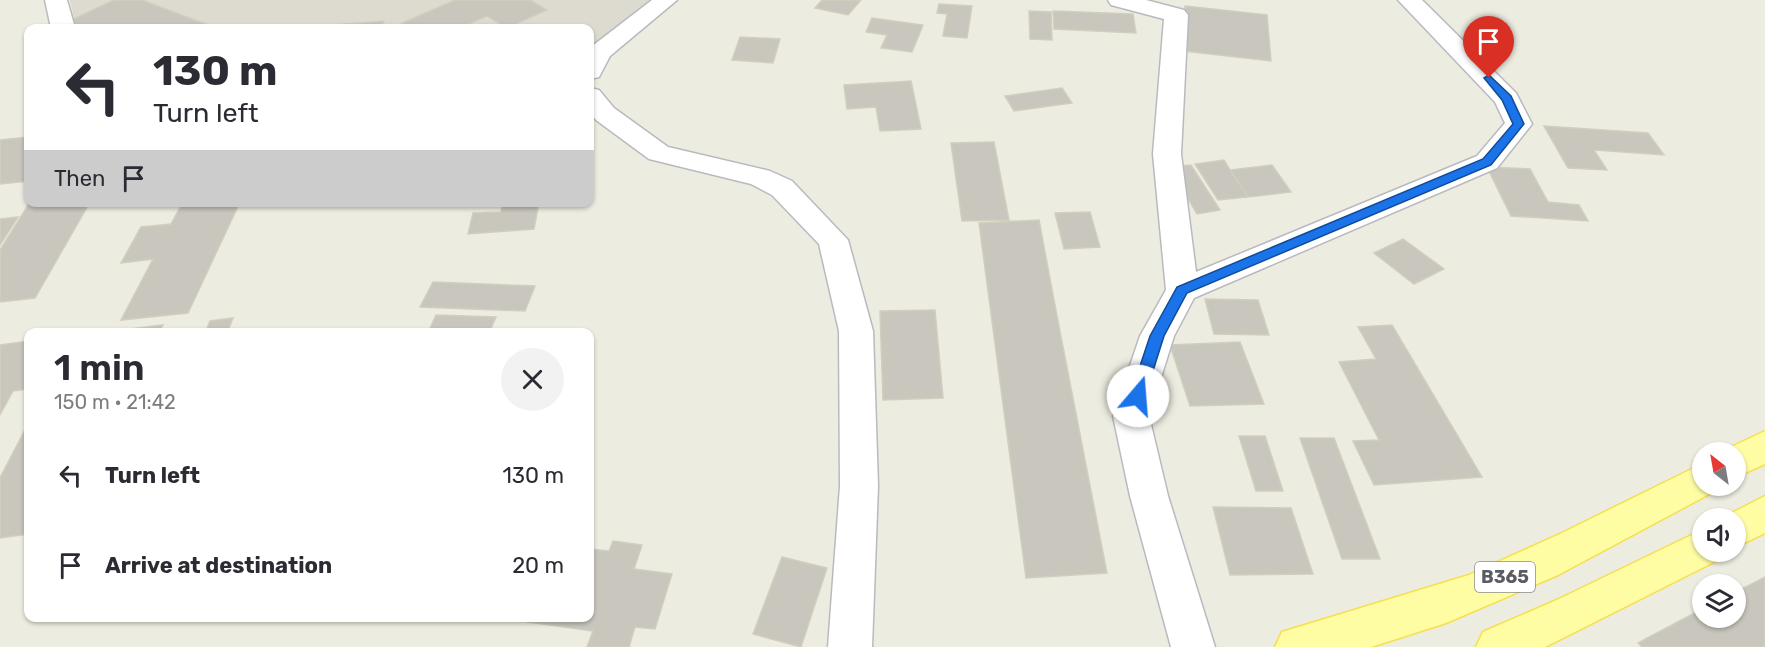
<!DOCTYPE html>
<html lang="en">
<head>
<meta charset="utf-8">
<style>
  :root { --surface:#fff; --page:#f2f2f3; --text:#2b2b33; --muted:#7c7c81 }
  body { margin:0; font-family:Rubik,sans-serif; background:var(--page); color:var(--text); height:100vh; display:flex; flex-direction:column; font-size:22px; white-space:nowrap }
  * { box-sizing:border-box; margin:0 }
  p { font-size:20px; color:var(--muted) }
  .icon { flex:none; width:33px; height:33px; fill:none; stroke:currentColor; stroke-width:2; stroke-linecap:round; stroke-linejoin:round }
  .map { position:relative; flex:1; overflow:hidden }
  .panel { position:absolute; left:24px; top:328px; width:570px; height:294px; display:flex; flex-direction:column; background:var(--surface); border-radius:12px; box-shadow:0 2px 4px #0004 }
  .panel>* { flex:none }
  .top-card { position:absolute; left:24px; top:24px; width:570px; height:183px; border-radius:12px; box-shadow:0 2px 4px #0004; background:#fff; color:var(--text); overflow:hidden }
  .needle { width:39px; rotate:329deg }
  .fabs { position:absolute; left:1692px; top:442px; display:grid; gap:12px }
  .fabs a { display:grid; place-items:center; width:54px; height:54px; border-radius:50%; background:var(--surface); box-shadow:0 2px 4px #0004; font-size:30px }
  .pin { position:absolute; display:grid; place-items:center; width:51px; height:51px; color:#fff; margin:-62px -26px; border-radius:50% 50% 50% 0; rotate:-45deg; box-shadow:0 0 6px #0007 }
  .pin .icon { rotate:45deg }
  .me { position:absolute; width:66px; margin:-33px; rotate:18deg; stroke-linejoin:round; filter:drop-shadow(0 0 4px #0008) }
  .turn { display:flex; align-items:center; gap:21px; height:126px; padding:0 30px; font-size:27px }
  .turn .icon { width:78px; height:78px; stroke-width:2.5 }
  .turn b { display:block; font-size:42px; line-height:51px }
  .then { display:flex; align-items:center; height:57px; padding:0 30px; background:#0003; gap:12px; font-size:22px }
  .round { display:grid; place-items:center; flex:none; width:63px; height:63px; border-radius:32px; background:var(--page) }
  .headline { display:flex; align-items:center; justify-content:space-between; height:102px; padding:0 30px }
  h1 { font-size:36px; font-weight:600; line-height:45px }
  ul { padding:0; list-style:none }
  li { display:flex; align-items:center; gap:18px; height:90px; padding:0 30px }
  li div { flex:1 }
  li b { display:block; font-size:22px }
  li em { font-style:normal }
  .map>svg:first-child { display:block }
  .education { fill:#dddbcf }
  .building { fill:#c8c6bd; stroke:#d2cebe; stroke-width:1.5 }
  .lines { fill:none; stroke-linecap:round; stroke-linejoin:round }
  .minor-casing { stroke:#b8bac0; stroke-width:3 }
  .major-casing { stroke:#f7df4e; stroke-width:3 }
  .minor { fill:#fff; fill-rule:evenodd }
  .major { fill:#fffda3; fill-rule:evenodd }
  .route { fill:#1a73e8; stroke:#114b97; stroke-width:1.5 }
  .labels { text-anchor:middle; stroke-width:4.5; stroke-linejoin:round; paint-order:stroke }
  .shield { fill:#fff; stroke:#8b8d91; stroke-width:1.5 }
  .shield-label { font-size:18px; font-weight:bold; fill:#595c62 }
</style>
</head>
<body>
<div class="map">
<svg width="1765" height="647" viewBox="0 0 1765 647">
  <rect width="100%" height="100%" fill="#edece0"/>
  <!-- education -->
  <path class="education" d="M70 0H650L590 49V28H76Z"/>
  <!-- building -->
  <path class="building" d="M114 0H142L216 28H73L63 24Z
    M455 0H530L547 10 507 28 487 16 459 28H410L402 23Z
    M822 0H861L848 15 815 8Z
    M939 4 972 6 967 38 943 36 947 14 937 13Z
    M1185 6 1267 15 1271 61 1184 51Z
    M1029 11 1051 12 1052 40 1030 39Z
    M1053 11 1133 14 1136 33 1054 29Z
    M872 18 923 25 912 52 881 48 887 35 866 32Z
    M384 21 381 28H296Z
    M740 37 780 39 773 63 732 60Z
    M911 81 921 129 880 131 876 107 847 109 844 85Z
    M1062 88 1072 103 1014 111 1005 96Z
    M1544 126 1648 133 1664 155 1594 150 1607 170 1568 168Z
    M28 137V181L0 184V140Z
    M994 142 1009 220 962 221 951 143Z
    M1224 160 1230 170 1248 197 1218 200 1195 164Z
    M1191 165 1220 210 1197 214 1169 167Z
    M1272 165 1291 192 1248 197 1230 170Z
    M1487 167 1530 169 1548 202 1579 205 1588 221 1511 216Z
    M30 202H90L35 298 0 302V250Z
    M183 202H240L188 313 121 320 153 259 121 263 141 227 171 224Z
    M503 202H539L534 229 468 234 473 213 501 212Z
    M1090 212 1100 247 1064 249 1055 213Z
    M18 217 0 245V219Z
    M1039 220 1057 316 1107 573 1026 578 979 223Z
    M1403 239 1444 269 1414 284 1374 253Z
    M433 282 535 286 525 311 420 307Z
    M1205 299 1258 300 1269 335 1214 334Z
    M935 310 943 398 883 400 880 311Z
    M436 315 496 317 489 333H428Z
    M233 318 227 333H205L210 321Z
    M163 325 159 333H97Z
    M1392 325 1482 477 1374 485 1353 441 1379 440 1339 362 1376 359 1358 327Z
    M28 341V389L13 391 0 415V345Z
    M1240 342 1264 404 1190 406 1170 345Z
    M28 424V534L0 538V478Z
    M1239 436H1265L1283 491H1256Z
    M1300 438H1334L1380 559H1342Z
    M1213 507 1291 508 1313 574 1230 575Z
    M613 541 642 545 634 569 672 574 655 629 635 627 629 647H587L593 631 527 622 529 618H590V549L609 551Z
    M782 557 827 568 801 647 753 634Z
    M1765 577V647H1642L1638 643 1702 609V618H1736V592Z"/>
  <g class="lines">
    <defs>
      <path id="minor" d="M45 0H67L75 28H51Z
        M652 0H677L610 56 599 77 590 79 591 47Z
        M1108 0H1146L1184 10 1188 15 1181 154 1196 272 1477 156 1505 123 1495 102 1398 0H1422L1516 93 1532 124 1497 168 1194 298 1174 336 1149 416 1168 496 1215 647H1171L1130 496 1113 416 1140 336 1166 290 1153 154 1164 19 1111 5Z
        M590 88 599 90 614 108 668 147 770 171 792 181 848 240 873 331 878 486 872 647H828L840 486 839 331 819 244 772 195 751 184 649 159 596 120 590 112Z"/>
      <path id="major" d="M1765 431V464L1736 477V453H1722L1723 451Z
        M1702 464V486H1718L1715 491 1558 575 1446 623 1371 647H1275L1282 632 1469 575 1562 533Z
        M1765 496V533L1736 547V519L1722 518Z
        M1702 530V552H1720L1716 561 1545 647H1476L1483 632 1559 599Z"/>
    </defs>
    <!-- minor casing -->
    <use href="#minor" class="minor-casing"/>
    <!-- major casing -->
    <use href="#major" class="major-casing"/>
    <!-- minor -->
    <use href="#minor" class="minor"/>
    <!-- major -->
    <use href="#major" class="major"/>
  </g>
  <!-- route -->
  <path class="route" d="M1489 75 1511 96 1524 124 1491 165 1187 293 1164 336 1145 396 1138 401 1132 400 1130 396 1150 336 1177 287 1483 159 1513 124 1502 100 1484 78Z"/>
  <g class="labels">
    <!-- shield labels -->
    <rect class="shield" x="1475" y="562" width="60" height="30" rx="4.5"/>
    <g class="shield-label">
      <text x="1505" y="583">B365</text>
    </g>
  </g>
</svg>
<div class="fabs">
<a><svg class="needle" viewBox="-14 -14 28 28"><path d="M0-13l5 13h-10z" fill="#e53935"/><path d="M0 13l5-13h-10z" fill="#7c7c81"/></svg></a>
<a><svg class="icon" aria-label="sound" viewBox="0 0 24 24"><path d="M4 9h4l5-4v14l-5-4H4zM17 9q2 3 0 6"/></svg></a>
<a><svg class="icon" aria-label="layers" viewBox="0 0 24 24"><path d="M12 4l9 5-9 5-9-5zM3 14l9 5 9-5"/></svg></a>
</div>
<div class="pin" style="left:1489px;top:78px;background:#d93025"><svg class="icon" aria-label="arrive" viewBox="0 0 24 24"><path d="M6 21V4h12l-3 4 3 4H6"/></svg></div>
<svg class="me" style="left:1138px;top:396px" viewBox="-20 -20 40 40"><circle r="19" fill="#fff"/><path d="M0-13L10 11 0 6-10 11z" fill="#1a73e8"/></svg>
<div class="top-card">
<div class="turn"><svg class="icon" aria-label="left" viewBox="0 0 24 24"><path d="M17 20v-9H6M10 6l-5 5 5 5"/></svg><div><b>130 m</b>Turn left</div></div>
<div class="then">Then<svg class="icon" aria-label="arrive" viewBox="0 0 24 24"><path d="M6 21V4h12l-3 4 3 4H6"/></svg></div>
</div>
<section class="panel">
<div class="headline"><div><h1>1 min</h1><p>150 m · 21:42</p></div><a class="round"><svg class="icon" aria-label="close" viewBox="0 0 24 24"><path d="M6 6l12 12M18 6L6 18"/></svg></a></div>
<ul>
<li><svg class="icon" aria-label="left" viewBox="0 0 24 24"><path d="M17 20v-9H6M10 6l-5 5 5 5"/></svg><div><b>Turn left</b></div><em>130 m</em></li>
<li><svg class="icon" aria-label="arrive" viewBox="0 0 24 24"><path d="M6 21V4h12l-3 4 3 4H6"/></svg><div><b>Arrive at destination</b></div><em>20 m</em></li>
</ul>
</section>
</div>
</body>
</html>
